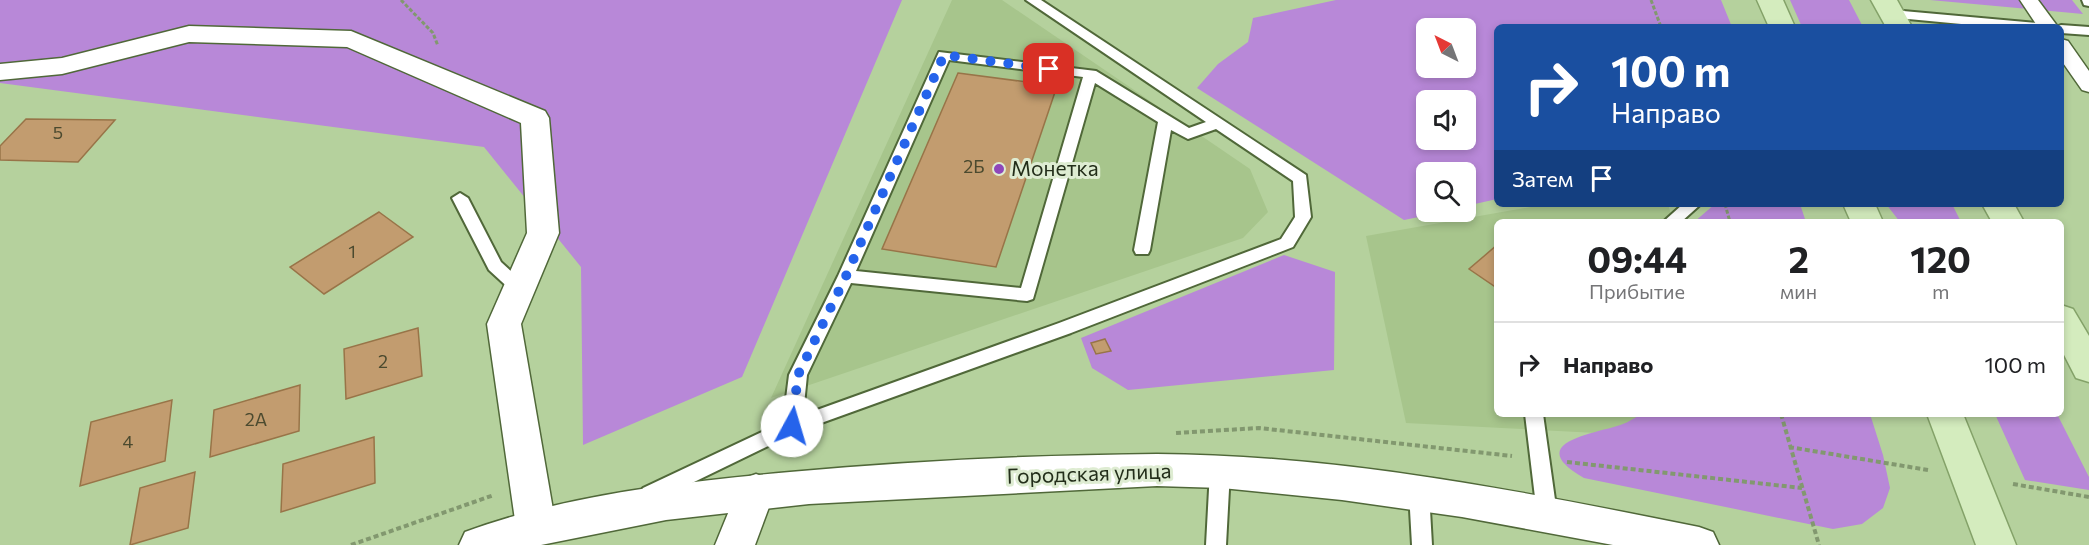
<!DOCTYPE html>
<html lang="ru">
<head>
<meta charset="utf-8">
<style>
  :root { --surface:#fff; --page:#f6f6f6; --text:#202124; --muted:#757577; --line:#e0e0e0 }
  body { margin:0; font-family:Commissioner,sans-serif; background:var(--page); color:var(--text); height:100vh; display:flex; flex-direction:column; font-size:22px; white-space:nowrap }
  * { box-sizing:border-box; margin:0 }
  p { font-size:20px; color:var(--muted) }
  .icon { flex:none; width:33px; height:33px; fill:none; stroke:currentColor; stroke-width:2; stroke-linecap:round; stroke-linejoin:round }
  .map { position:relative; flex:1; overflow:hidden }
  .side { position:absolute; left:1494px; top:219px; width:570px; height:198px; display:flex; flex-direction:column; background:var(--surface); border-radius:9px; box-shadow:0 3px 9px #0003 }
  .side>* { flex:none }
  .top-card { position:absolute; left:1494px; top:24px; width:570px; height:183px; border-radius:9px; box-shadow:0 3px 9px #0003; background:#1a4fa0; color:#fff; overflow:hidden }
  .needle { width:39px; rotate:318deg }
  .buttons { position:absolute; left:1416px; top:18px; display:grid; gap:12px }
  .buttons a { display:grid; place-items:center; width:60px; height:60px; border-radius:9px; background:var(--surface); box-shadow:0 3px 9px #0003; font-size:30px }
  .pin { position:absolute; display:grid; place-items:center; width:51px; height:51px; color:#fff; margin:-26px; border-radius:12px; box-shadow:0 3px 9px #0006 }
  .me { position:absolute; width:66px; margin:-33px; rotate:6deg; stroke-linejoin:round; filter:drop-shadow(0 0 4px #0008) }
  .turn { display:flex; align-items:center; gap:21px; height:126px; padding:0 18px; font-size:27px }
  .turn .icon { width:78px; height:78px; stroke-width:2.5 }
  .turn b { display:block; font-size:42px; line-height:51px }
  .then { display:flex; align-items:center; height:57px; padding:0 18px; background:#0003; gap:12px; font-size:22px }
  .eta { display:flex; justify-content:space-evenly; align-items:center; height:102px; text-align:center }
  .eta b { font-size:36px; font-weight:700; line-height:42px }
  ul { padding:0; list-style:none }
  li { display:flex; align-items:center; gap:18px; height:84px; padding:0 18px; border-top:2px solid var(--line) }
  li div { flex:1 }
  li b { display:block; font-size:22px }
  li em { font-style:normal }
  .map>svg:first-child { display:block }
  .built { fill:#a7c58c }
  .green { fill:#b888d8; fill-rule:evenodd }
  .building { fill:#c29c6f; stroke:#987448; stroke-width:1.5 }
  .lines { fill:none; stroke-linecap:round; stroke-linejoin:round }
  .service-casing { stroke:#506839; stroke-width:4 }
  .pedestrian-casing { stroke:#506839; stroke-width:3 }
  .minor-casing { stroke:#506839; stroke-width:3 }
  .tertiary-casing { stroke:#506839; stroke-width:3 }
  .primary-casing { stroke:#84a269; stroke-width:3 }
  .path-far1 { stroke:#82986f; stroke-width:3; stroke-dasharray:4 2; stroke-linecap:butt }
  .path { stroke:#82986f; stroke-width:4; stroke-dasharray:5 3; stroke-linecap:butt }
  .service { fill:#fff; fill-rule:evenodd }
  .pedestrian { fill:#fff; fill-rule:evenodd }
  .minor { fill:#fff; fill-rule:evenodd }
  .tertiary { fill:#fff; fill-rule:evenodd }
  .primary { fill:#d4ecbe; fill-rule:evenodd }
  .route { stroke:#2563eb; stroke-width:10; stroke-dasharray:0 18 }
  .poi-dot { fill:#8f47ba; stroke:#deecd2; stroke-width:2 }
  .labels { text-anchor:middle; stroke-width:6; stroke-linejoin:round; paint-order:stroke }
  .number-label { font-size:18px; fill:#4b4a2f }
  .poi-label { font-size:21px; fill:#232e1a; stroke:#deecd2; text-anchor:start }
  .street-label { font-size:21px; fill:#232e1a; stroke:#deecd2 }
</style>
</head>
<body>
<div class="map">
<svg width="2089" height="545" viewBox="0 0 2089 545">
  <rect width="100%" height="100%" fill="#b5d19d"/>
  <!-- built -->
  <path class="built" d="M952 0H1002L1250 169 1268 212 1243 238 771 398Z
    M1548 204H1668L1673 222H1497V414H1726L1733 440 1406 423 1366 236Z"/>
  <!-- green -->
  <path class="green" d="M0 0H902L742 377 583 445 581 267 484 147 0 83Z
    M1336 0H1721L1732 27H1497V199L1466 206V172H1426V212H1443L1404 220 1197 88 1218 64 1248 42 1253 18ZM1466 28V68H1426V28ZM1426 100H1466V140H1426Z
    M1790 0H1849L1863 27H1802Z
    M1930 0H2072L2083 14Z
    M1715 204H1800L1806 222H1694Z
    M1886 204H1952L1961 222H1900Z
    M1284 255 1335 272 1334 370 1128 390 1092 368 1081 338Z
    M1642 414H1870L1883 455 1890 488 1883 508 1862 524 1833 529 1584 478C1525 444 1587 435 1617 426 1626 424 1634 418 1642 414Z
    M1995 414H2057L2089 477V490L2025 480Z"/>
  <!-- building -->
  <path class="building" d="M958 73 1057 86 996 267 882 249Z
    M26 119 115 120 78 162 0 160V146Z
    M379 212 413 237 324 294 290 267Z
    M1497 245V288L1469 269Z
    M418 328 422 376 346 399 344 349Z
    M1105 339 1111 351 1096 354 1091 343Z
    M300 385 299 431 210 457 214 410Z
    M172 400 165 461 80 486 91 422Z
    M374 437 375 483 281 512 283 464Z
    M195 472 188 528 130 545 140 488Z"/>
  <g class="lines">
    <defs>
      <path id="service" d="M1026 0H1041L1306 175 1311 217 1293 247 1071 333 799 431 657 500 650 502 643 500 640 494 643 488 783 422 789 375 838 276 939 52 1096 71 1189 128 1206 122ZM949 60 1083 77 1021 288 856 271ZM1095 83 1158 122 1134 250 1136 254H1148L1150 250 1171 130 1188 139 1216 129 1293 181 1295 217 1281 239 1059 323 803 415 807 375 851 283 1027 301 1033 299Z
        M2082 0H2089V6L2084 5Z
        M1892 10 2037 23 2044 27H1993L1887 17 1885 14Z
        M2061 25 2089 27V35L2061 33V27H2056Z
        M460 193 468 198 501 262 525 284 527 288 525 292H513L489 270 452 198Z
        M1683 204H1701L1681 222H1663Z
        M1525 414H1543L1557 514 1554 520 1547 523 1540 520 1537 514Z
        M1220 463 1227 465 1230 471 1226 545H1206L1210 471 1213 465Z
        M1419 484 1426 486 1429 492 1432 545H1412L1409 492 1412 486Z"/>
      <path id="pedestrian" d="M2020 0H2038L2058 27H2038Z
        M2061 39 2068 41 2089 71V92L2082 90 2061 60Z"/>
      <path id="minor" d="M189 26 351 31 545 111 549 118 559 233 521 324 556 527 550 539 536 545 522 539 516 527 487 324 527 233 521 123 347 47 189 42 62 74 0 80V64L62 58Z
        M756 474 770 479 775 491 755 545H715L742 479Z"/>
      <path id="tertiary" d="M1157 454C1340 455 1521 491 1699 527L1713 532 1719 545H1613L1462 517 1342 500 1222 488 1157 486 809 504 666 520 541 545H459L465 532C568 494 681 482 790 472 912 461 1035 455 1157 454Z"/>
      <path id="primary" d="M1757 0H1783L1795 27H1769Z
        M1871 0H1897L1912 27H1886Z
        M1843 204H1875L1883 222H1851Z
        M1982 204H2014L2024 222H1992Z
        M2061 305 2073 309 2089 336V382L2076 378 2061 349Z
        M1927 414H1963L2016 545H1976Z"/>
    </defs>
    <!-- service casing -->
    <use href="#service" class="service-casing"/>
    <!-- pedestrian casing -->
    <use href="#pedestrian" class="pedestrian-casing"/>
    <!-- minor casing -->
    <use href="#minor" class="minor-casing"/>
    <!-- tertiary casing -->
    <use href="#tertiary" class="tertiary-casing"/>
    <!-- primary casing -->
    <use href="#primary" class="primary-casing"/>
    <!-- path-far1 -->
    <path class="path-far1" d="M401 0 433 33 438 46
      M1651 0 1661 27
      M1725 204 1730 222"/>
    <!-- path -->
    <path class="path" d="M1781 414 1819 545
      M1176 433 1259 428 1512 456
      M1789 447 1928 470
      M1567 462 1802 488
      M2013 484 2089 497
      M351 545 494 495"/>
    <!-- service -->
    <use href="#service" class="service"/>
    <!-- pedestrian -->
    <use href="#pedestrian" class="pedestrian"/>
    <!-- minor -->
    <use href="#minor" class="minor"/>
    <!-- tertiary -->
    <use href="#tertiary" class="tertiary"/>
    <!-- primary -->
    <use href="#primary" class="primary"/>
  </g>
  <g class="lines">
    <!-- route -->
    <path class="route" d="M792 426 798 375 846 276 944 55 1049 69"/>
  </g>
  <!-- markers -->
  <circle class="poi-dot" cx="999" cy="169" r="6"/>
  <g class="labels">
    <!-- number labels -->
    <g class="number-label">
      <text x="58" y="139">5</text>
      <text x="974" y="173">2Б</text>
      <text x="352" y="258">1</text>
      <text x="383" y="368">2</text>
      <text x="256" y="426">2А</text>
      <text x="128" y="448">4</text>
    </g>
    <!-- poi labels -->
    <g class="poi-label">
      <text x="1011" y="176">Монетка</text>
    </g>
    <!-- street labels -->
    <g class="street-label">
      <text transform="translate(1089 474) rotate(-2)" y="7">Городская улица</text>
    </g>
  </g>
</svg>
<div class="buttons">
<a><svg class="needle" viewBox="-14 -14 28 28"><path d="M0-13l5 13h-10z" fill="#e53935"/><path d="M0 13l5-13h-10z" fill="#757577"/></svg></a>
<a><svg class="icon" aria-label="sound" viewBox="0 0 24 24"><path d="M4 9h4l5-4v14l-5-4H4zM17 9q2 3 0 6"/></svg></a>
<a><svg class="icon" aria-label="search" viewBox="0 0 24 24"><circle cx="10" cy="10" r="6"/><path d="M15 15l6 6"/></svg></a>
</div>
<div class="pin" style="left:1049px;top:69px;background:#d93025"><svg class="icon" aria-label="arrive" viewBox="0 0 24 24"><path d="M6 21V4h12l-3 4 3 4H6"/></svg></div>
<svg class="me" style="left:792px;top:426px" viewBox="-20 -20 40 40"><circle r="19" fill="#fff"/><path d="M0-13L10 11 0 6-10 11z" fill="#2563eb"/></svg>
<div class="top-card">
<div class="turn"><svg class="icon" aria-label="right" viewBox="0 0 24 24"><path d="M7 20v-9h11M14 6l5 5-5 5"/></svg><div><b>100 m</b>Направо</div></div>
<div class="then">Затем<svg class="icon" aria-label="arrive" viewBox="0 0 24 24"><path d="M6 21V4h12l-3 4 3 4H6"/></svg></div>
</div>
<section class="side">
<div class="eta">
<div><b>09:44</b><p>Прибытие</p></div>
<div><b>2</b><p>мин</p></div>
<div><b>120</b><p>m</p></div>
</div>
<ul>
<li><svg class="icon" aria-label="right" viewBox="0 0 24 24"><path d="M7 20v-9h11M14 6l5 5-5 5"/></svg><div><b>Направо</b></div><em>100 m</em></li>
</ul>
</section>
</div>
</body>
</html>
